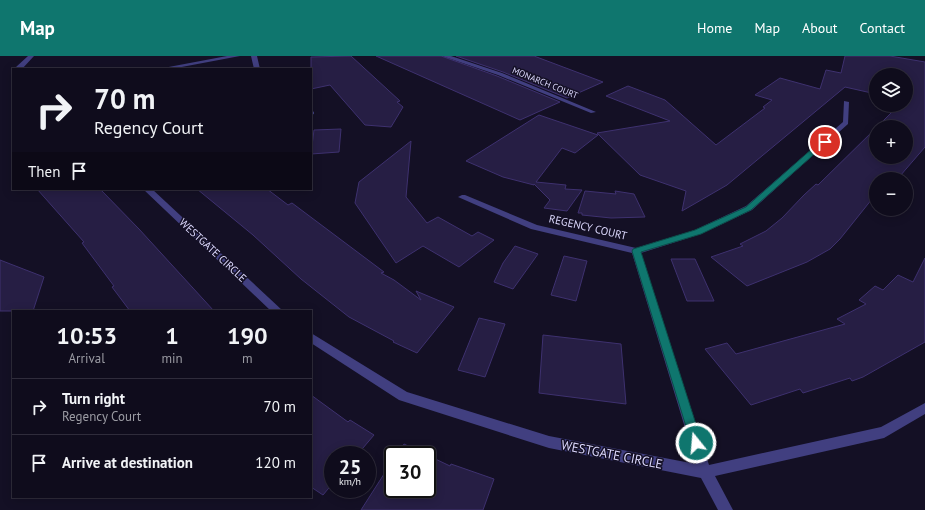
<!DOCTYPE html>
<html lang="en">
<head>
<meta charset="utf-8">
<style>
  :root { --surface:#0f0c1c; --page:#181525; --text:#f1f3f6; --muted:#9b9ba3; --line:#2f2c3b; --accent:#0f766e }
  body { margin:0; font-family:"PT Sans",sans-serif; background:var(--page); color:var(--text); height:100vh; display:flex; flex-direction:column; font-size:15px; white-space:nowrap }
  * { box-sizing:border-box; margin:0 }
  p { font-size:13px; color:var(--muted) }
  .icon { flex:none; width:22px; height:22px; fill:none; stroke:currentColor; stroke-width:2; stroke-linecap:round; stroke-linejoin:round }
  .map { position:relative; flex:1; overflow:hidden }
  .sheet { position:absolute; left:12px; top:254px; width:300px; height:188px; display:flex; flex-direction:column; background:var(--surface); border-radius:0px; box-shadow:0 2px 10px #0003,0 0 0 1px var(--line) }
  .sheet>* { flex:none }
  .banner { position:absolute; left:12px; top:12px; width:300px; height:122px; border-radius:0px; box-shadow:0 2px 10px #0003,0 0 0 1px var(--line); background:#0f0c1c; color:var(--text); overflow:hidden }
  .tools { position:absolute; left:869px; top:12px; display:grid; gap:8px }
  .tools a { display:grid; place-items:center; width:44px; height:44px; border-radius:50%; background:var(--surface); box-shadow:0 2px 10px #0003,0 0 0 1px var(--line); font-size:20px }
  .speed { position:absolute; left:324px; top:390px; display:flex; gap:8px; font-size:20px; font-weight:700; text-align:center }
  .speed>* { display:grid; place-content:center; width:52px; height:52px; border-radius:50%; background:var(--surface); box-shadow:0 2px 10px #0003,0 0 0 1px var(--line); line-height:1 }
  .speed small { font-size:10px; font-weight:400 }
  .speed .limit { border:2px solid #111; border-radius:6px; background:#fff; color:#111 }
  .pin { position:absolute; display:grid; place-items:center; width:34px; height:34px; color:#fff; margin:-17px; border:2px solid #fff; border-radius:50%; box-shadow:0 1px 4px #0007 }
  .me { position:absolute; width:44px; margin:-22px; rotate:343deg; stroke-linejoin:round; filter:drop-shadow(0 0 3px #0008) }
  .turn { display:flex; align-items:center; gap:14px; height:84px; padding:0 16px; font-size:18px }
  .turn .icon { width:52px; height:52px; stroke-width:2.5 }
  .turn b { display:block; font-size:28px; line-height:34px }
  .then { display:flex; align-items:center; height:38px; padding:0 16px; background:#0003; gap:8px; font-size:15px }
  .eta { display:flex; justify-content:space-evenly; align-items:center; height:68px; text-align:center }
  .eta b { font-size:24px; font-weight:700; line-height:28px }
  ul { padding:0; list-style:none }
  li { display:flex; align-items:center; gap:12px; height:56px; padding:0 16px; border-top:1px solid var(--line) }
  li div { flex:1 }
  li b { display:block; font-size:15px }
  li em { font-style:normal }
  header { display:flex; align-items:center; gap:24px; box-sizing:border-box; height:56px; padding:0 20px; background:var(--accent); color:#fff }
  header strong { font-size:19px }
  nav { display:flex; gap:22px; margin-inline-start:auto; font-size:14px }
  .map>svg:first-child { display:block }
  .building { fill:#261e44; stroke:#3e316f }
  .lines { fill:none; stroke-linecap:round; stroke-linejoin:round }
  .street { fill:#413f80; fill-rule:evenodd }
  .route { fill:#0f766e; stroke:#0a4d48 }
  .labels { text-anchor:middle; stroke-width:3; stroke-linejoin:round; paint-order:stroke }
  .far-street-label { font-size:9px; fill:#dbd7fc; stroke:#141025 }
  .street-label { font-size:11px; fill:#dbd7fc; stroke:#141025 }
  .near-street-label { font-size:13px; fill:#dbd7fc; stroke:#141025 }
</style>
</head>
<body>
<header>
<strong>Map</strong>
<nav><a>Home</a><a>Map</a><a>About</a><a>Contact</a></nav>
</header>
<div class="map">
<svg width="925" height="454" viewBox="0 0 925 454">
  <rect width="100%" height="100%" fill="#141025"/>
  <!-- building -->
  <path class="building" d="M351 0 400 45 397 46 403 51 391 71 365 69 330 29 311 33V1Z
    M376 0H441L497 20 560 46 520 64Z
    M456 0H534L603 26 567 42 503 16Z
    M845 0H890L925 6V91L900 120 895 118 891 123H876V138L840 183 830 193 807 206 747 230 711 201 743 190 740 188 766 175 782 162 804 139 816 128 818 129 876 72V101H906V71H877L898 50 897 49H906V19H876V38L845 31 727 129 682 155 686 135 640 119 597 77 670 65 606 40 628 30 665 44 716 89 765 52 763 51 772 44 755 39 780 22 820 33 826 14 841 17Z
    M539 59 598 79 575 97 562 92 536 126 566 129 565 133 582 134 567 155 544 152 550 144 534 128V129L503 121 466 105Z
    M341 73 339 96 311 98 314 74Z
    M411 85 406 141 427 167 438 161 472 180 478 176 494 184 459 211 423 190 396 207 355 147 359 126Z
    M37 133H100L139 173 214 255H130L112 231 114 230 82 187 84 186Z
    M197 133H267L288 149 292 147 384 216 381 217 394 224 421 244 416 235 454 251 417 297 393 286 394 285 349 261 301 223 253 179Z
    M585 135 616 138 615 135 634 138 645 161 611 162 582 159V157H578Z
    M515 190 538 198 513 233 494 226 503 207Z
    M564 200 587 205 576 245 551 239Z
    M925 202V286L863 321 852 325 850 322 803 337 800 333 751 349 705 293 727 287 736 298 845 268 837 263 866 248 859 244 875 230 883 234 898 219 913 226Z
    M671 203H695L714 245H687Z
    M0 204 44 221 33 255H0Z
    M479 262 505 268 485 321 458 314Z
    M543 279 621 288 626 348 539 337Z
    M311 339 348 366 350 364 374 379 357 399H333V427L323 439 311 431Z
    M404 388 450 410 451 408 494 423 483 454H361L393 404V433H427V399H397Z"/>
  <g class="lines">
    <!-- street -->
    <path class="street" d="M28 0H34L22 13H16V11Z
      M227 0H240L171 13H158Z
      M251 0H257L260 13H254Z
      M442 0H451L502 17 596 56 591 57 498 19Z
      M844 45 849 46 848 68 752 154 701 178 641 197 709 409 881 371 925 347V358L884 382 715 420 733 454H718L701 422 549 392 399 344 311 287V277L407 336 549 380 696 408 632 197 531 173 458 141 462 139H465L537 169 636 192 695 174 746 150 843 66Z
      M311 54 314 56V58L311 59Z
      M143 133H152L283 255H271Z"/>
  </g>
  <!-- route -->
  <path class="route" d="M822 84 828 86 751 154 701 178 641 196 702 387 700 390 696 392 692 390 632 195 633 193 695 174 746 151Z"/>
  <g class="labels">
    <!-- far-street labels -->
    <g class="far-street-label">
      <text transform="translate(545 27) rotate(22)" y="3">MONARCH COURT</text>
    </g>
    <!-- street labels -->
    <g class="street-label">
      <text transform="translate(588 171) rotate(13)" y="4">REGENCY COURT</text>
      <text transform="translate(213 194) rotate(43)" y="4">WESTGATE CIRCLE</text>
    </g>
    <!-- near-street labels -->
    <g class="near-street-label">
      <text transform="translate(612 398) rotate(11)" y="5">WESTGATE CIRCLE</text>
    </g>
  </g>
</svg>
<div class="tools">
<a><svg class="icon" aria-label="layers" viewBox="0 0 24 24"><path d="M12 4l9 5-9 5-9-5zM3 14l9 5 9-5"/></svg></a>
<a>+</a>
<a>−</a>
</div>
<div class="speed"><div>25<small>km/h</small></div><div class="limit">30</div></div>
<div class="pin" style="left:825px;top:86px;background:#d93025"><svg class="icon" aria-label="arrive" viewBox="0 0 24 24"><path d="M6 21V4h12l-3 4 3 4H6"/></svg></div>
<svg class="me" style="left:696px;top:387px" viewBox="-20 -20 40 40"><circle r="17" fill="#0f766e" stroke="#fff" stroke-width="3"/><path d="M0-11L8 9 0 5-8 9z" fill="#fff"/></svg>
<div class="banner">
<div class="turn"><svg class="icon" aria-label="right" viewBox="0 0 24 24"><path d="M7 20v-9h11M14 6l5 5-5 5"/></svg><div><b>70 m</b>Regency Court</div></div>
<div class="then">Then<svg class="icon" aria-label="arrive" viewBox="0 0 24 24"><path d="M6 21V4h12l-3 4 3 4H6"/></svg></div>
</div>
<section class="sheet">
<div class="eta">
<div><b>10:53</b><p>Arrival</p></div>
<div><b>1</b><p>min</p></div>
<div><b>190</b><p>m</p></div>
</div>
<ul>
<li><svg class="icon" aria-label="right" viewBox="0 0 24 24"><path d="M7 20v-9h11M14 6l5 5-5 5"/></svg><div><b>Turn right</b><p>Regency Court</p></div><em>70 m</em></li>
<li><svg class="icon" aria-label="arrive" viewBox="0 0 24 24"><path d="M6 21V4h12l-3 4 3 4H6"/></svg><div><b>Arrive at destination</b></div><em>120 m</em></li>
</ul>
</section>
</div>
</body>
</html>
